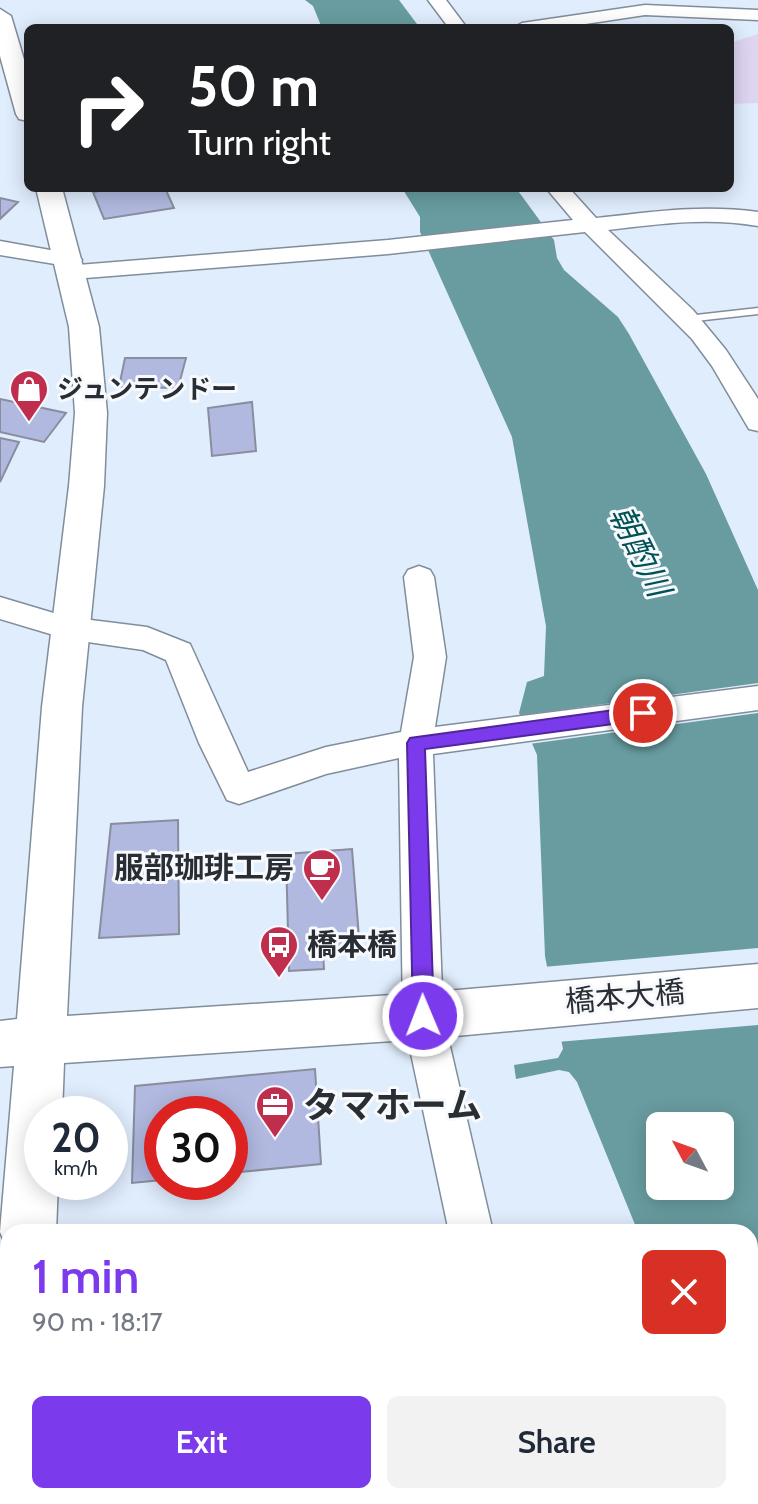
<!DOCTYPE html>
<html lang="en">
<head>
<meta charset="utf-8">
<style>
  :root { --surface:#fff; --page:#f2f2f3; --text:#1f2937; --muted:#747a83; --accent:#7c3aed }
  body { margin:0; font-family:Cabin,"Noto Sans JP",sans-serif; background:var(--page); color:var(--text); height:100vh; display:flex; flex-direction:column; font-size:30px; white-space:nowrap }
  * { box-sizing:border-box; margin:0 }
  p { font-size:26px; color:var(--muted) }
  .icon { flex:none; width:44px; height:44px; fill:none; stroke:currentColor; stroke-width:2; stroke-linecap:round; stroke-linejoin:round }
  .map { position:relative; flex:1; overflow:hidden }
  .sheet { position:absolute; left:0px; top:1224px; width:758px; height:280px; display:flex; flex-direction:column; background:var(--surface); border-radius:24px 24px 0 0; box-shadow:0 4px 20px #0003 }
  .sheet>* { flex:none }
  .banner { position:absolute; left:24px; top:24px; width:710px; height:168px; border-radius:12px; box-shadow:0 4px 20px #0003; background:#202124; color:#fff; overflow:hidden }
  .needle { width:52px; rotate:311deg }
  .controls { position:absolute; left:646px; top:1112px; display:grid; gap:16px }
  .controls a { display:grid; place-items:center; width:88px; height:88px; border-radius:12px; background:var(--surface); box-shadow:0 4px 20px #0003; font-size:40px }
  .speed { position:absolute; left:24px; top:1096px; display:flex; gap:16px; font-size:40px; font-weight:700; text-align:center }
  .speed>* { display:grid; place-content:center; width:104px; height:104px; border-radius:50%; background:var(--surface); box-shadow:0 4px 20px #0003; line-height:1 }
  .speed small { font-size:20px; font-weight:400 }
  .speed .limit { border:12px solid #d22; background:#fff; color:#111 }
  .pin { position:absolute; display:grid; place-items:center; width:68px; height:68px; color:#fff; margin:-34px; border:4px solid #fff; border-radius:50%; box-shadow:0 2px 8px #0007 }
  .me { position:absolute; width:88px; margin:-44px; rotate:359deg; stroke-linejoin:round; filter:drop-shadow(0 0 6px #0008) }
  .turn { display:flex; align-items:center; gap:28px; height:168px; padding:0 32px; font-size:36px }
  .turn .icon { width:104px; height:104px; stroke-width:2.5 }
  .turn b { display:block; font-size:56px; line-height:68px }
  .round { display:grid; place-items:center; flex:none; width:84px; height:84px; border-radius:12px; background:var(--page) }
  .head { display:flex; align-items:center; justify-content:space-between; height:136px; padding:0 32px }
  h1 { font-size:48px; font-weight:600; line-height:60px; color:var(--accent) }
  .button { display:flex; gap:16px; margin-top:auto; padding:16px 32px }
  .button a { flex:1; height:92px; border-radius:12px; background:var(--accent); color:#fff; font-size:32px; font-weight:600; line-height:92px; text-align:center }
  .button a+a { background:var(--page); color:var(--text) }
  .map>svg:first-child { display:block }
  .green { fill:#ded5f1 }
  .water { fill:#689ca0; fill-rule:evenodd }
  .pier { fill:#e0edfd }
  .building { fill:#b1b9e0; stroke:#898d9e; stroke-width:2 }
  .lines { fill:none; stroke-linecap:round; stroke-linejoin:round }
  .service-casing { stroke:#808d9b; stroke-width:3 }
  .minor-casing { stroke:#808d9b; stroke-width:3 }
  .tertiary-casing { stroke:#808d9b; stroke-width:3 }
  .service { fill:#fff; fill-rule:evenodd }
  .minor { fill:#fff; fill-rule:evenodd }
  .tertiary { fill:#fff; fill-rule:evenodd }
  .route { fill:#7c3aed; stroke:#51269a; stroke-width:2 }
  .labels { text-anchor:middle; stroke-width:6; stroke-linejoin:round; paint-order:stroke }
  .far-poi-label { font-size:26px; font-weight:bold; fill:#292e34; stroke:#f7f9fc; text-anchor:start }
  .poi-label { font-size:30px; font-weight:bold; fill:#292e34; stroke:#f7f9fc; text-anchor:end }
  .street-label { font-size:30px; fill:#292e34; stroke:#f7f9fc }
  .water-label { font-size:32px; font-style:italic; fill:#005257; stroke:#f7f9fc }
  .near-poi-label { font-size:36px; font-weight:bold; fill:#292e34; stroke:#f7f9fc; text-anchor:start }
</style>
</head>
<body>
<div class="map">
<svg width="758" height="1504" viewBox="0 0 758 1504">
  <rect width="100%" height="100%" fill="#e0edfd"/>
  <!-- green -->
  <path class="green" d="M758 34V103L730 104V43Z"/>
  <!-- water -->
  <path class="water" d="M305 0H399L420 28H322L313 6Z
    M402 188H516L554 240 557 258 564 270 618 317 629 334 706 474 758 590V1504H737L735 1496H750V1232H638L577 1082 569 1072 559 1070 516 1079 514 1065 558 1058 563 1049 545 956 537 755 519 713 527 682 544 676 546 626 512 437 420 232V217ZM660 1126H720V1186H660Z"/>
  <!-- pier -->
  <path class="pier" d="M758 683V713L529 744 516 716Z
    M758 948V1025L557 1042 543 967Z"/>
  <!-- building -->
  <path class="building" d="M120 188H165L174 208 104 219 93 192Z
    M0 198 18 202 0 219Z
    M125 358H186L178 388 119 387Z
    M0 399 66 413 44 442 0 432Z
    M252 402 256 451 212 456 208 408Z
    M0 438 19 442 0 482Z
    M178 820 179 934 99 938 111 824Z
    M352 849 360 950 323 953 324 969 289 971 286 854Z
    M315 1069 321 1164 230 1173V1114H162V1180L132 1183 135 1086Z
    M87 1496H277V1504H86Z
    M340 1496H471L472 1502 341 1504Z"/>
  <g class="lines">
    <defs>
      <path id="service" d="M758 308V314L687 322 681 319 687 316Z"/>
      <path id="minor" d="M428 0H446L467 28H449Z
        M645 5 758 10V20L645 15 559 28H513L522 23Z
        M546 188H569L596 218C651 212 703 204 758 212V226C707 217 659 224 608 230L693 310 726 350 758 399V431L749 429 712 366 692 339 585 232 388 254 73 279 65 277 61 272 67 266 0 255V241L78 255 82 260 78 265 388 240 573 220Z
        M419 566 430 570 434 577 446 657 435 727 758 686V710L433 754 443 1016 493 1232H449L403 1016 399 758 326 774 239 804 227 800 199 743 166 660 143 650 67 639 0 619V597L67 617 147 627 190 644 248 772 326 747 401 732 414 657 404 577 408 570Z
        M514 1496H564L567 1504H517Z"/>
      <path id="tertiary" d="M0 9 11 16 28 73V121L19 119 16 114 0 56Z
        M36 188H62L99 327 107 413 104 486 82 707 67 1016 423 993 758 964V1008L423 1039 64 1063 62 1114H42V1182H58L56 1232H8V1250L0 1232 14 1066 0 1067V1021L17 1019 42 707 69 486 75 413 69 327Z
        M8 1466V1496H41L40 1504H0V1469Z"/>
    </defs>
    <!-- service casing -->
    <use href="#service" class="service-casing"/>
    <!-- minor casing -->
    <use href="#minor" class="minor-casing"/>
    <!-- tertiary casing -->
    <use href="#tertiary" class="tertiary-casing"/>
    <!-- service -->
    <use href="#service" class="service"/>
    <!-- minor -->
    <use href="#minor" class="minor"/>
    <!-- tertiary -->
    <use href="#tertiary" class="tertiary"/>
  </g>
  <!-- route -->
  <path class="route" d="M643 706 652 713 643 720 425 749 434 1016 431 1023 423 1026 416 1023 413 1016 407 743 410 738Z"/>
  <!-- icons -->
  <defs>
    <symbol id="shop-pin" viewBox="-11 -11 22 30"><path d="M0 17L-7.5 6A9.5 9.5 0 1 1 7.5 6Z" fill="#bf2f4d" stroke="#f7f9fc"/><path d="M-5-2.5h2.3a2.7 3.5 0 0 1 5.4 0H5L5.5 6h-11ZM-1.5-2.5h3a1.5 2.3 0 0 0-3 0Z" fill="#fff"/></symbol>
    <symbol id="cafe-pin" viewBox="-11 -11 22 30"><path d="M0 17L-7.5 6A9.5 9.5 0 1 1 7.5 6Z" fill="#bf2f4d" stroke="#f7f9fc"/><path d="M-5.5-4.5H6V0H3Q3 3.5 0 3.5H-2.5Q-5.5 3.5-5.5 0ZM3-3.2v2h1.7v-2ZM-6 4.5H4V6H-6Z" fill="#fff"/></symbol>
    <symbol id="bus-pin" viewBox="-11 -11 22 30"><path d="M0 17L-7.5 6A9.5 9.5 0 1 1 7.5 6Z" fill="#bf2f4d" stroke="#f7f9fc"/><path d="M-5-6H5V4H4V6H2V4H-2V6H-4V4H-5ZM-3.5-4V0h7V-4ZM-3.5 1.2v1.5H-2V1.2ZM2 1.2v1.5H3.5V1.2Z" fill="#fff"/></symbol>
    <symbol id="office-pin" viewBox="-11 -11 22 30"><path d="M0 17L-7.5 6A9.5 9.5 0 1 1 7.5 6Z" fill="#bf2f4d" stroke="#f7f9fc"/><path d="M-6-3h4V-5.5h4V-3h4V5H-6ZM-1-4.5V-3h2v-1.5ZM-6 0V1H6V0Z" fill="#fff"/></symbol>
  </defs>
  <g fill-rule="evenodd">
    <use href="#shop-pin" x="7" y="367" width="44" height="60"/>
    <use href="#cafe-pin" x="300" y="846" width="44" height="60"/>
    <use href="#bus-pin" x="257" y="923" width="44" height="60"/>
    <use href="#office-pin" x="253" y="1083" width="44" height="60"/>
  </g>
  <g class="labels">
    <!-- far-poi labels -->
    <g class="far-poi-label">
      <text x="57" y="398">ジュンテンドー</text>
    </g>
    <!-- poi labels -->
    <g class="poi-label">
      <text x="294" y="878">服部珈琲工房</text>
      <text x="307" y="955" text-anchor="start">橋本橋</text>
    </g>
    <!-- street labels -->
    <g class="street-label">
      <text transform="translate(625 997) rotate(-5)" y="10">橋本大橋</text>
    </g>
    <!-- water labels -->
    <g class="water-label">
      <text transform="translate(640 551) rotate(64)" y="11">朝酌川</text>
    </g>
    <!-- near-poi labels -->
    <g class="near-poi-label">
      <text x="303" y="1118">タマホーム</text>
    </g>
  </g>
</svg>
<div class="controls">
<a><svg class="needle" viewBox="-14 -14 28 28"><path d="M0-13l5 13h-10z" fill="#e53935"/><path d="M0 13l5-13h-10z" fill="#747a83"/></svg></a>
</div>
<div class="speed"><div>20<small>km/h</small></div><div class="limit">30</div></div>
<div class="pin" style="left:643px;top:713px;background:#d93025"><svg class="icon" aria-label="arrive" viewBox="0 0 24 24"><path d="M6 21V4h12l-3 4 3 4H6"/></svg></div>
<svg class="me" style="left:423px;top:1016px" viewBox="-20 -20 40 40"><circle r="17" fill="#7c3aed" stroke="#fff" stroke-width="3"/><path d="M0-11L8 9 0 5-8 9z" fill="#fff"/></svg>
<div class="banner">
<div class="turn"><svg class="icon" aria-label="right" viewBox="0 0 24 24"><path d="M7 20v-9h11M14 6l5 5-5 5"/></svg><div><b>50 m</b>Turn right</div></div>
</div>
<section class="sheet">
<div class="head"><div><h1>1 min</h1><p>90 m · 18:17</p></div><a class="round" style="background:#d93025;color:#fff"><svg class="icon" aria-label="close" viewBox="0 0 24 24"><path d="M6 6l12 12M18 6L6 18"/></svg></a></div>
<div class="button"><a>Exit</a><a>Share</a></div>
</section>
</div>
</body>
</html>
